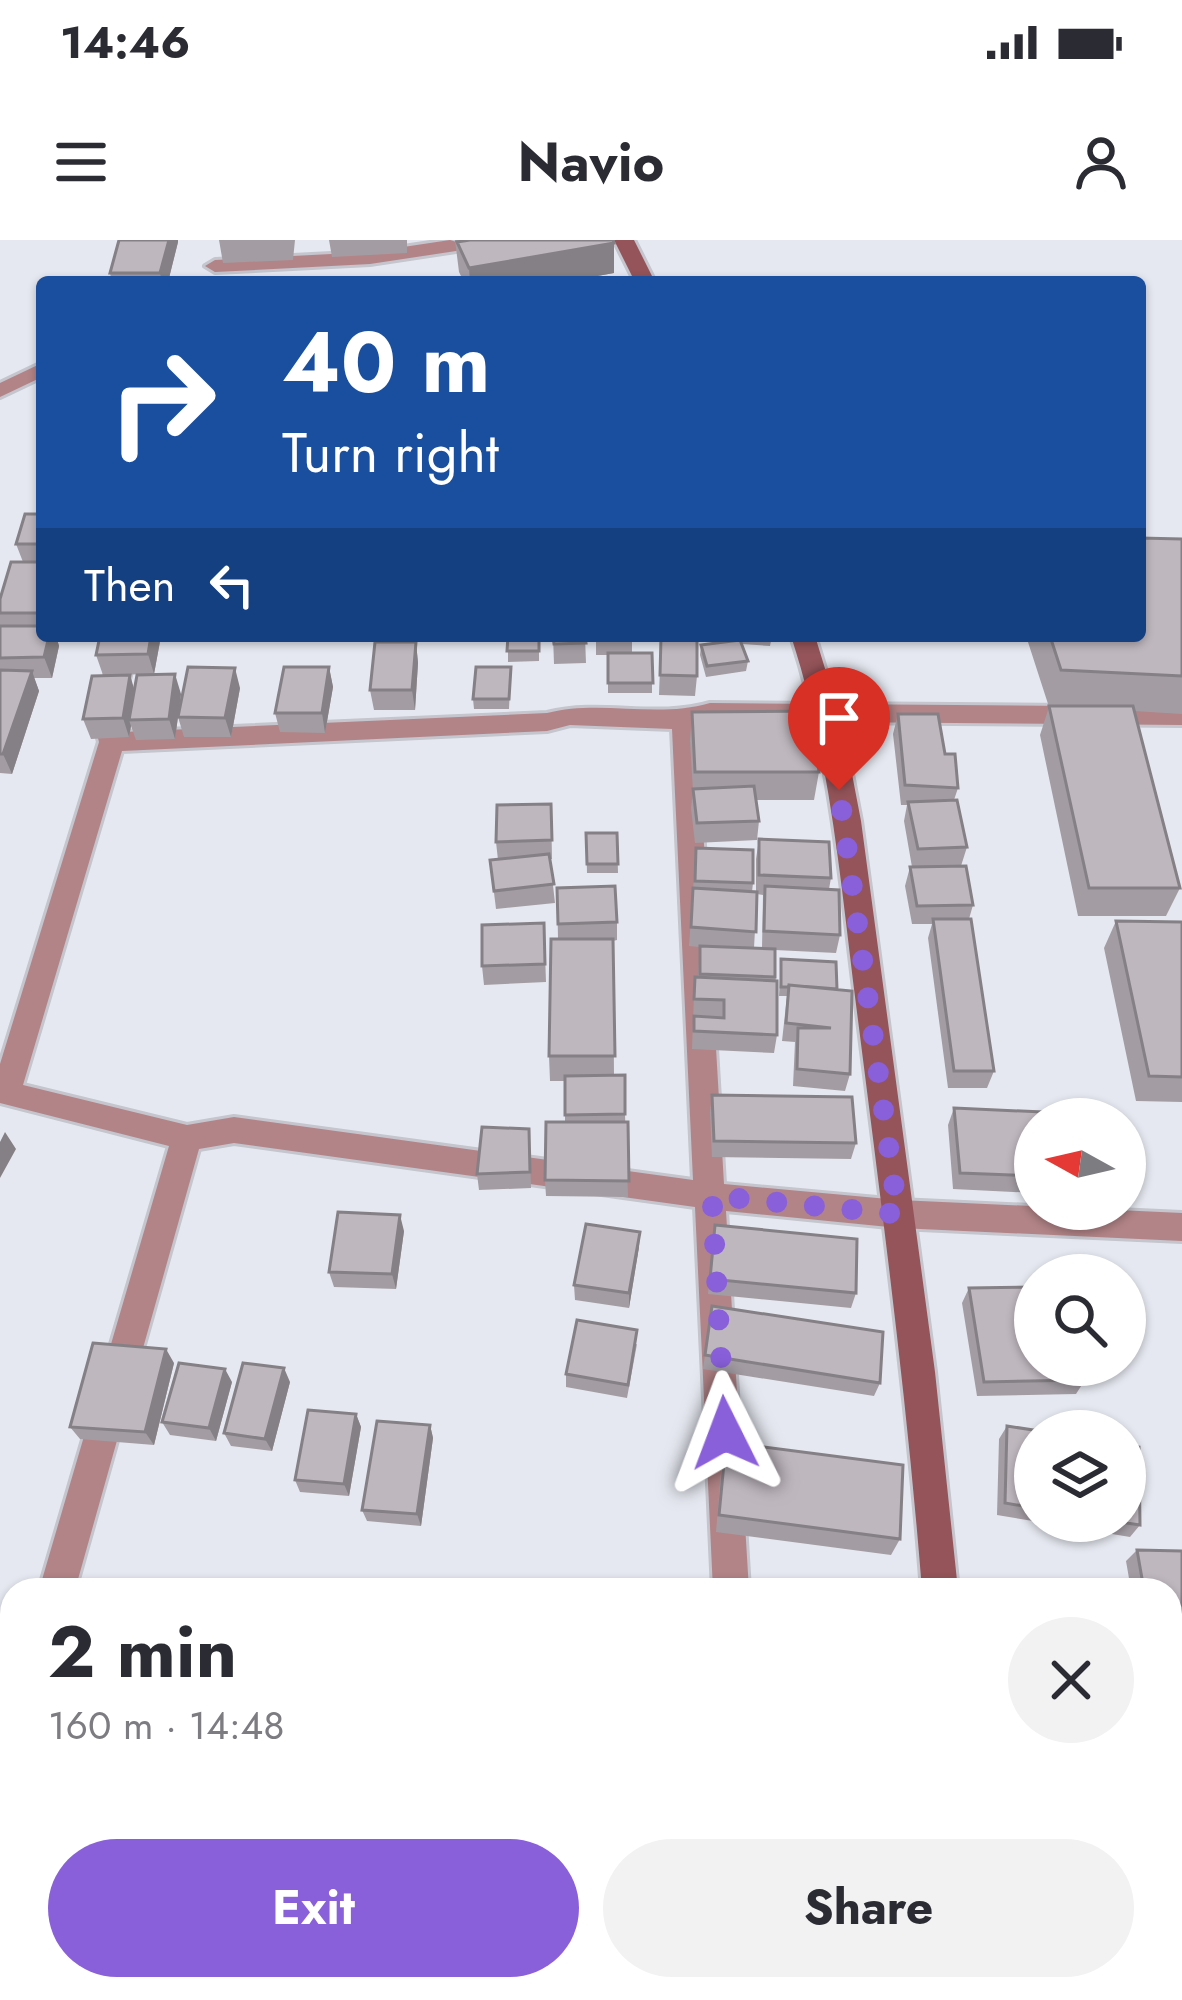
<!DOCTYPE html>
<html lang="en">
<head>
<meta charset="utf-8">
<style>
  :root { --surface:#fff; --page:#f2f2f3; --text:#2b2b33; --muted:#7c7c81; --accent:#895fda }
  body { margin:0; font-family:Jost,sans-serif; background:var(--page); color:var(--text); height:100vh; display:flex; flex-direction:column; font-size:45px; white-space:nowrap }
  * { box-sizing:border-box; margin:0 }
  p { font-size:39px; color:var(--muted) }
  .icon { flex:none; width:66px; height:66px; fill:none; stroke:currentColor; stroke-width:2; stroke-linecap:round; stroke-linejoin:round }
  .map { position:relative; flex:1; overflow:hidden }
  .panel { position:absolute; left:0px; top:1338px; width:1182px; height:423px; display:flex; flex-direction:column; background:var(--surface); border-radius:36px 36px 0 0; box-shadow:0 3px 9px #0004 }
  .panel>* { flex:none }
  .guide { position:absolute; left:36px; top:36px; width:1110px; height:366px; border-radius:12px; box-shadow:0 3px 9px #0004; background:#1a4fa0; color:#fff; overflow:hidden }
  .needle { width:78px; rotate:278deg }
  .controls { position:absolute; left:1014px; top:858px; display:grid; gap:24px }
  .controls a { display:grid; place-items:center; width:132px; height:132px; border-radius:50%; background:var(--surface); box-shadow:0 3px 9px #0004; font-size:60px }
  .pin { position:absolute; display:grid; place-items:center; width:102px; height:102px; color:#fff; margin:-123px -51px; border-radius:50% 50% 50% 0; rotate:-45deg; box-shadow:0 0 12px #0007 }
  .pin .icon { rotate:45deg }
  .me { position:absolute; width:132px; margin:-66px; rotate:357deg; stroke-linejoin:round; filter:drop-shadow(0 0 9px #0008) }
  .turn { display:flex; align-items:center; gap:42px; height:252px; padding:0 48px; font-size:54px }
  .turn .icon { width:156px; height:156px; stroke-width:2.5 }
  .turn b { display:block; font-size:84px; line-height:102px }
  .then { display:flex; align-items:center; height:114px; padding:0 48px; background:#0003; gap:24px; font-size:45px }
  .round { display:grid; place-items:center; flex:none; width:126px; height:126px; border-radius:63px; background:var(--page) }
  .headline { display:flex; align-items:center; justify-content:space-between; height:204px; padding:0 48px }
  h1 { font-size:72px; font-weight:700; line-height:90px }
  .primary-button { display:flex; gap:24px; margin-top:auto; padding:24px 48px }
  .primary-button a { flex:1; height:138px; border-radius:72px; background:var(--accent); color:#fff; font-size:48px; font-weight:700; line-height:138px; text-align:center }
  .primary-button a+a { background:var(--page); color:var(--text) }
  .status { display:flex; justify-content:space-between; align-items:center; height:84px; padding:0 60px; background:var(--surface); direction:ltr }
  .status svg { height:33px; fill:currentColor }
  header { display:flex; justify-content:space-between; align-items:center; height:156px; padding:0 48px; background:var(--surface); font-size:54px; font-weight:700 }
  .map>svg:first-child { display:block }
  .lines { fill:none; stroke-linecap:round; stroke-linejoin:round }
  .street-casing { stroke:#c4c5cd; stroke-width:6 }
  .secondary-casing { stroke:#c4c5cd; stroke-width:6 }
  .street { fill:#b28487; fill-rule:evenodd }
  .secondary { fill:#945459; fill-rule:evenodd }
  .wall { fill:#a39da3; fill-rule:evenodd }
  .shaded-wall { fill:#858085 }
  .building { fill:#beb7be; stroke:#858085; stroke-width:3 }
  .route { stroke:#895fda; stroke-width:21; stroke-dasharray:0 37.8 }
</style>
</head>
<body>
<div class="status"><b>14:46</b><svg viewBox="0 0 49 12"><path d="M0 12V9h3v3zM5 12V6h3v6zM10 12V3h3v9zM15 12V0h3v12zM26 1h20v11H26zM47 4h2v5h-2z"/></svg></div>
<header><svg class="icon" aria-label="menu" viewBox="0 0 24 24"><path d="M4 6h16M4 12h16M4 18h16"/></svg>Navio<svg class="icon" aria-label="person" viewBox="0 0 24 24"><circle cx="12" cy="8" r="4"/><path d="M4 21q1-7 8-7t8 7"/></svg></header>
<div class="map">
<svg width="1182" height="1760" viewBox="0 0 1182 1760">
  <rect width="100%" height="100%" fill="#e6e8f1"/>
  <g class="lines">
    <defs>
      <path id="street" d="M450 0 466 5 456 11 370 24 215 32 205 26 215 20 370 12Z
        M42 123V137L0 157V143Z
        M116 396H140L119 479 122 492 547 473C601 459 656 479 710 463L1182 467V485L711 481 697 486 724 944 899 960 1182 973V1001L899 988 726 971 749 1350H713L695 967 234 903 199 909 75 1350H39L169 906 0 863V824L99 502 93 479ZM570 485 672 489 693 940 234 877 187 885 23 845 122 511 547 491Z
        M12 1473V1543L0 1548V1478Z
        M675 1749H715L714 1760H674Z"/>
      <path id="secondary" d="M614 0H634L655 42H635Z
        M791 396H815L843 487 861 581 935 1132 958 1350H922C907 1159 882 970 858 780 841 650 832 522 791 396Z
        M946 1749H986V1760H946Z"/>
    </defs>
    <!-- street casing -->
    <use href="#street" class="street-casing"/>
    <!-- secondary casing -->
    <use href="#secondary" class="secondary-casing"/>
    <!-- street -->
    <use href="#street" class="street"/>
    <!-- secondary -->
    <use href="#secondary" class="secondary"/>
  </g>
  <!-- wall -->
  <path class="wall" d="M219 0H295L293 20 223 23Z
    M329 0H407V13L332 17Z
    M455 0H613L614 33 564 42H464L459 32Z
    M178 2 168 42H112L110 33Z
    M42 274V396H56L59 406 52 438H34L39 451 12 534 0 533V359L23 322 16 304Z
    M1182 299V474L1134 471 1180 648 1166 676H1078L1040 495 1049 467 1027 399 1028 396H1140Z
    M161 396 154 434 103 435 96 415Z
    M508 396H539V421L508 422Z
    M553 396H585L586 423 554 424Z
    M596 396H632V413H652V453H608V415H596Z
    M732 396H772L770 406 742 404 748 421 746 431 706 437 700 415 701 405 731 401Z
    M661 397 697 436 695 456 659 455Z
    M416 402 418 423 415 470H374L370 450Z
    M329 427 333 447 325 493 280 492 275 473Z
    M511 427 509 469H474L473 459Z
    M240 448 231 497H184L178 477 175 499 136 500 131 486 129 497 91 499 83 479 134 449 181 454 178 476Z
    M692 472 819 532 814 560H756L759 581 757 600 695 603 691 568 693 551 690 501Z
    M898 474 958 548 954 560 967 607 961 626 973 665 969 679 994 831 987 848H948L928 698 932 684H912L905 646 910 627H912L904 581 907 565H901L893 494Z
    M551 564 552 619H550L555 663 496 669 490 620H498L496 602Z
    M586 593H617L618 633H587Z
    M759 599 831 638 829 649 840 695 836 713 775 710 777 795 774 813 692 809 694 755 695 737H698L700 707 689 706 696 608 753 643 752 652H756V619ZM757 654 763 655 762 708H754Z
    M557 648 617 682V700L613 701 614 835 625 874 628 957 546 956 545 940 565 882V841H550L549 816 558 699Z
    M1116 681 1182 682V862L1136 861 1104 708Z
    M544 683 546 742 484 745 482 726Z
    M781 719 837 750 850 834 845 851 793 846 795 802 782 801 787 756H779Z
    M712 855 856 903 851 919 712 917 710 872Z
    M954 868 1035 879V953L953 949 948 885Z
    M529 889 531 948 479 950 477 934Z
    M715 985 856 1053 851 1068 708 1054Z
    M404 991 396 1049 334 1047 329 1032Z
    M639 1007 629 1068 575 1060 574 1045Z
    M969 1048 1085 1140 1076 1154 977 1156 962 1063Z
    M712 1066 880 1143 874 1156 703 1129Z
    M637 1104 627 1158 566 1147V1134Z
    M174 1123 154 1205 80 1199 70 1187Z
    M232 1142 216 1201 170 1195 162 1182Z
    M290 1142 272 1211 231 1206 224 1193Z
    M356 1174 361 1187 349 1256 300 1252 295 1240Z
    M430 1185 433 1198 421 1286 367 1281 362 1270Z
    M1007 1186 1035 1191V1281H1125L1140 1285 1130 1297 997 1275 999 1199Z
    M726 1202 900 1299 891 1315 716 1292 722 1221Z
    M1137 1310 1182 1311V1390H1170V1350H1131L1126 1321Z
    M1170 1421 1182 1501 1170 1508Z
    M1182 1501V1570L1170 1508Z"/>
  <!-- shaded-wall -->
  <path class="shaded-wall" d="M169 0H178V2L168 42H162L160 33Z
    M614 3V33L564 42H470L469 28Z
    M49 396H56L59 406 52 438 44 417Z
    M151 396H161L154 434 148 414Z
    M416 402 418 423 415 470 412 450Z
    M329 427 333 447 325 493 322 473Z
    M235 428 240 448 231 497 225 478Z
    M32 431 39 451 12 534 3 514Z
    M175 434 181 454 175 499 169 479Z
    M130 435 136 455 129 480 131 486 129 497 123 478Z
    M5 892 16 909 0 938V902Z
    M400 975 404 991 396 1049 392 1034Z
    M640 992 639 1007 629 1068V1053Z
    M166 1109 174 1123 154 1205 145 1192Z
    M284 1128 290 1142 272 1211 265 1199Z
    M225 1129 232 1142 216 1201 209 1188Z
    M356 1174 361 1187 349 1256 344 1244Z
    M430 1185 433 1198 421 1286 417 1274Z
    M139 1749H154L152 1760H136Z"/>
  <!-- building -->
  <path class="building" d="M119 0H169L160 33H110Z
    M470 0H613L614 3 469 28 457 2Z
    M197 40 249 42H196Z
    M25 274H42V304H16Z
    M1140 298 1182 299V436L1061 430 1050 396H1140Z
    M11 322H42V373H0V359Z
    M0 386H42V396H49L44 417 0 418Z
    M100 396H151L148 414 96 415Z
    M508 396H539V411H507Z
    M553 396H585L586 403 554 404Z
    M661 397 697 398V436L660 435Z
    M740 400 748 421 707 426 701 405Z
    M375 402H416L412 450H370Z
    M608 413H652L653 443H608Z
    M188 427 235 428 225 478 178 477Z
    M284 427H329L322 473H275Z
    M476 427H511L509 459H473Z
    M0 430 32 431 3 514H0Z
    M175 434 169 479 129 480 137 435Z
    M130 435 123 478 83 479 92 436Z
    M1049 466H1133L1180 648H1089Z
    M812 471 819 532H695L692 472Z
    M898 474H938L945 514H955L958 548 905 545Z
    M754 546 759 581 697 583 693 549Z
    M957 560 967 607 918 609 908 562Z
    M551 564 552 600 496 602 497 565Z
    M586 593H617L618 624H587Z
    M759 599 829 602 831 638 759 635Z
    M696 608 753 610V643L695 641Z
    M549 614 554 644 494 651 490 620Z
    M966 626 973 665 917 666 910 627Z
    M615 646 617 682 558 684 557 648Z
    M765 646 839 650 840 695 764 691Z
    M693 648 757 652 756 692 691 687Z
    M933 679H971L994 831H954Z
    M1116 681 1182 682V837L1149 836Z
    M544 683 545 724 482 726V685Z
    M551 699H613L615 816H549Z
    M700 706 775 709V737L700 734Z
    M781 719 836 722 837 749 789 745 788 747H781Z
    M695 737 777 741V795L694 791V776L724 778V760L694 759Z
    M789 745 852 751 850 834 797 829 798 788H831L786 783Z
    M625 835V874L565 875V836Z
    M712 855 852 857 856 903 714 901Z
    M954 868 1065 873 1066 879H1035V936L960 933Z
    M546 882H628L629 941 545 940Z
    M482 887 529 889 530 932 477 934Z
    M338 972 400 975 392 1034 329 1032Z
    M586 984 640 992 629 1053 574 1045Z
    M715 985 857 999 856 1053 710 1039Z
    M1035 1047V1125H1082L1085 1140 984 1142 969 1048Z
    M712 1066 883 1092 880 1143 705 1115Z
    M577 1080 637 1090 628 1145 566 1134Z
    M93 1103 166 1109 145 1192 70 1187Z
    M179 1123 225 1129 209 1188 162 1182Z
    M243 1123 284 1128 265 1199 224 1193Z
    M308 1170 356 1174 344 1244 295 1240Z
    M377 1181 430 1185 417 1274 362 1270Z
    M1007 1186 1040 1191H1035V1268L1005 1263Z
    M726 1202 903 1225 900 1299 719 1275Z
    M1125 1205 1139 1207 1140 1285 1113 1281H1125Z
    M1137 1310 1182 1311V1380H1170V1350H1144Z
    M52 1342 99 1350H49Z
    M1170 1421 1176 1422 1182 1501 1170 1499Z
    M12 1463V1487L4 1486Z
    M12 1731V1749H139L136 1760H3Z"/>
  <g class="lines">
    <!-- route -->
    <path class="route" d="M725 1193 712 956 898 974 839 550"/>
  </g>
</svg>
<div class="controls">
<a><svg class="needle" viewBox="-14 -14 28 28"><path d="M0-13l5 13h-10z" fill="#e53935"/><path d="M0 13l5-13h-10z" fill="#7c7c81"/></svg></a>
<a><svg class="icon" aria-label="search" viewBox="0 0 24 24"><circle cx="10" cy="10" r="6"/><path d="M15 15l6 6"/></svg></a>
<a><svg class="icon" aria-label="layers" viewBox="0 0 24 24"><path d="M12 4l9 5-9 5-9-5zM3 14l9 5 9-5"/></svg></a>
</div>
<div class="pin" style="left:839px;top:550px;background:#d93025"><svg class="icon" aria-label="arrive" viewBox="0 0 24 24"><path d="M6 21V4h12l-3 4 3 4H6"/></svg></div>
<svg class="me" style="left:725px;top:1193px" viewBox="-20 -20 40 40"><path d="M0-17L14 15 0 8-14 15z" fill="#895fda" stroke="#fff" stroke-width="4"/></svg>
<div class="guide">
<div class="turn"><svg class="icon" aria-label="right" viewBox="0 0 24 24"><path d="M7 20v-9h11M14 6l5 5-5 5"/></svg><div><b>40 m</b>Turn right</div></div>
<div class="then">Then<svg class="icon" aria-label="left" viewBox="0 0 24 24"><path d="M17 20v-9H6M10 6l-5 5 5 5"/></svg></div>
</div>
<section class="panel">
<div class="headline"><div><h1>2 min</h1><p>160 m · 14:48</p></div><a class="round"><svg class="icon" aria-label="close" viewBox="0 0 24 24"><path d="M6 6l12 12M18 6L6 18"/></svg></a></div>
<div class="primary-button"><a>Exit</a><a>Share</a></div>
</section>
</div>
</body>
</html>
